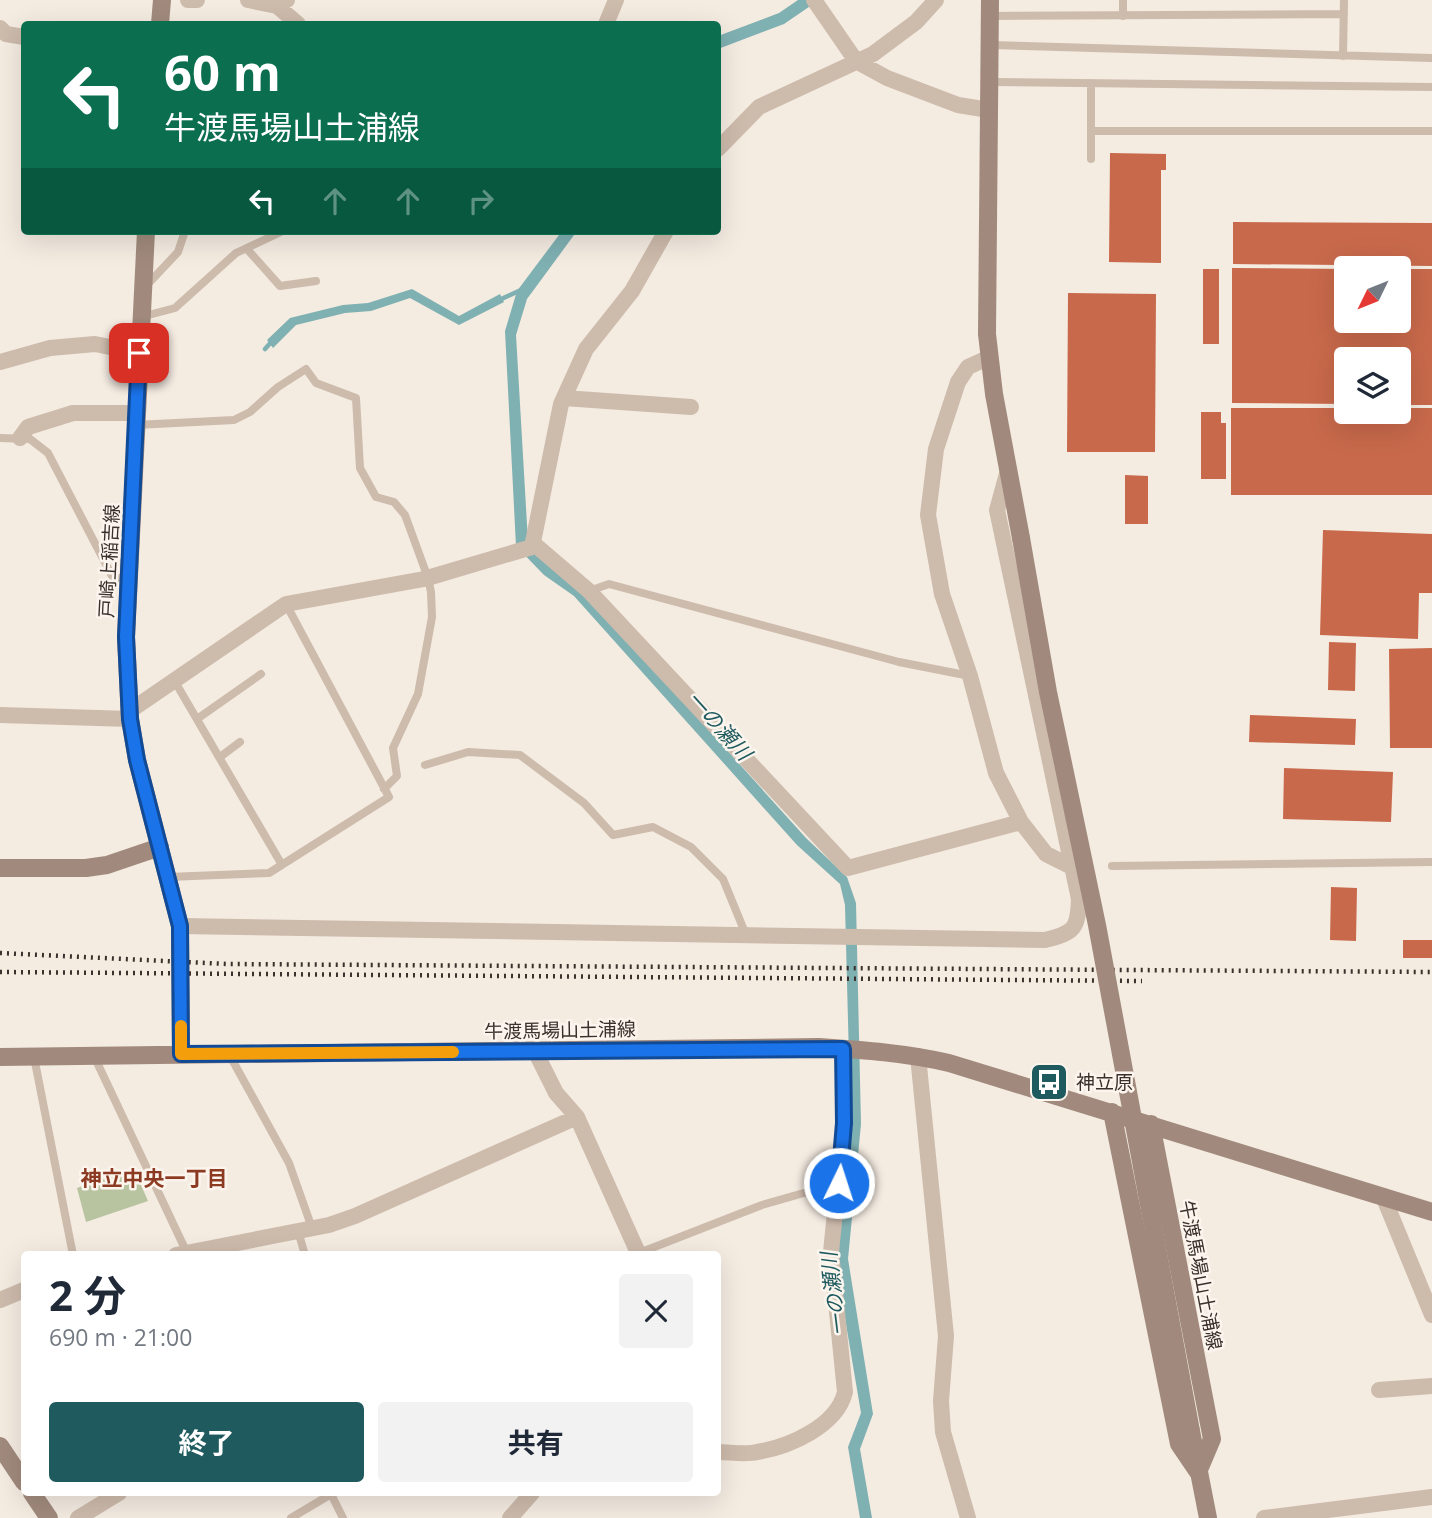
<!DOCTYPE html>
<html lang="ja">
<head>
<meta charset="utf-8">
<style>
  :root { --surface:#fff; --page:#f2f2f3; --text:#1f2937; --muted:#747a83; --accent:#1f5a5e }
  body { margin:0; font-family:"Open Sans","Noto Sans JP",sans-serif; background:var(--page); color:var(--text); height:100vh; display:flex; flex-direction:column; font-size:26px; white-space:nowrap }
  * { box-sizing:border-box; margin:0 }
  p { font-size:23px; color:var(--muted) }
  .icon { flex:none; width:38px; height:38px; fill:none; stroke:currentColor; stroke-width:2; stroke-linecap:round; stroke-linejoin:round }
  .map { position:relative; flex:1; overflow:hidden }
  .sheet { position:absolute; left:21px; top:1251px; width:700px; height:245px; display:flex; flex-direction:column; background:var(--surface); border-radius:7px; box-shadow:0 7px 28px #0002 }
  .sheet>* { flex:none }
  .hud { position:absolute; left:21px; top:21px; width:700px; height:214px; border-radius:7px; box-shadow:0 7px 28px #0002; background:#0b6e4f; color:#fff; overflow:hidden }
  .needle { width:46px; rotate:227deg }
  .buttons { position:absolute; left:1334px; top:256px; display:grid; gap:14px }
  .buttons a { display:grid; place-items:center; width:77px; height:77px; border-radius:7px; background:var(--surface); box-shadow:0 7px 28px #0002; font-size:35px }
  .pin { position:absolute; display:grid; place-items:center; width:60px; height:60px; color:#fff; margin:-30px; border-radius:14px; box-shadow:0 4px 10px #0006 }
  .me { position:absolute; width:77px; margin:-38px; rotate:4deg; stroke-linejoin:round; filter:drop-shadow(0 0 5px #0008) }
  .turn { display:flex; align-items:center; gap:24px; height:147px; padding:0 28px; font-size:32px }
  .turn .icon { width:91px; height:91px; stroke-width:2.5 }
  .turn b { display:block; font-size:49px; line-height:60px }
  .lanes { display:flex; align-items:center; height:66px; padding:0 28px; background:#0003; justify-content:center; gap:35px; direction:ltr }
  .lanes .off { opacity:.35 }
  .round { display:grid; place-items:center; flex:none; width:74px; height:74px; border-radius:7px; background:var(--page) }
  .summary { display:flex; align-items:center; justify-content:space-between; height:119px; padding:0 28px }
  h1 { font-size:42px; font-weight:700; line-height:52px }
  .primary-button { display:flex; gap:14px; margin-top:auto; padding:14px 28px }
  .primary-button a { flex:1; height:80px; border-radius:7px; background:var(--accent); color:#fff; font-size:28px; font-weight:700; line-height:80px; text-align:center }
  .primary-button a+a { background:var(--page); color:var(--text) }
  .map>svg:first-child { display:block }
  .green { fill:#b8c4a0 }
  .water { fill:#7fb0b2 }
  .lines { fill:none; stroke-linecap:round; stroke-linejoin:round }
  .stream { stroke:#7fb0b2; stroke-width:4.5 }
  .building { fill:#c8694b }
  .lane { stroke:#cdbbac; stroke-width:8 }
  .street { stroke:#cdbbac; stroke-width:16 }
  .secondary { stroke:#a18a7d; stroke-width:18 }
  .rail { stroke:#3b302b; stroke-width:4.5; stroke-dasharray:2 5; stroke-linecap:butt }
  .secondary-bridge { stroke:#a18a7d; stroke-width:18 }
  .route-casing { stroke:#114b97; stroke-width:18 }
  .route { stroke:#1a73e8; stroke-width:12 }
  .slow { stroke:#f59e0b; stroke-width:12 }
  .labels { text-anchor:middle; stroke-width:5; stroke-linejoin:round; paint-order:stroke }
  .street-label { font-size:19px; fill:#3b302b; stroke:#fbf5ee }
  .poi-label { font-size:19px; fill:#3b302b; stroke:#fbf5ee; text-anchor:start }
  .water-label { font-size:21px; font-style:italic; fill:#1f5a5e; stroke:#fbf5ee }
  .neighbourhood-label { font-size:21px; font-weight:bold; fill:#8c3b22; stroke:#fbf5ee }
</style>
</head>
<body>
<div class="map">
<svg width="1432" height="1518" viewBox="0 0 1432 1518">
  <rect width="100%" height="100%" fill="#f4ebe1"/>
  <!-- green -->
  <path class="green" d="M134 1169 148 1201 86 1222 77 1188Z"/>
  <!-- water -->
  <path class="water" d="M798 0H819L784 24 718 49V36L779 13Z
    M562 231H577L527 299 516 335 528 542 580 587 806 838 847 877 856 903 861 1124 848 1259 873 1414 860 1449 872 1518H860L848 1447 861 1413 835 1259 849 1059 845 905 840 884 797 845 574 596 544 575 516 546 505 331 517 291Z
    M412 289 459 316 500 294 504 302 459 325 410 298 371 311 345 313 296 325 273 348 267 340 290 318 343 305 368 303Z"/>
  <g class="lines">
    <!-- stream -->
    <path class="stream" d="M497 301 521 290
      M265 349 273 340"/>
  </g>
  <!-- building -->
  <path class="building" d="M1110 153 1166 154V170H1161V263L1109 262Z
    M1233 222 1432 223V266L1233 264Z
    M1232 268 1346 269V320H1398V269H1432V405H1398V359H1346V404L1232 403Z
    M1203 269H1219V344H1203Z
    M1068 293 1156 294 1155 452H1067Z
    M1231 408H1346V411H1398V408H1432V495H1231Z
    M1201 412H1221V423H1226V479H1201Z
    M1125 475 1148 476V524H1125Z
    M1323 530 1432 534V593H1419L1418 639 1320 635Z
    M1329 642 1356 643 1355 691 1328 690Z
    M1432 648V748H1390L1389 649Z
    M1250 715 1356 719 1355 745 1249 742Z
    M1284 768 1393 772 1391 822 1283 819Z
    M1331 887 1357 888 1356 941 1330 940Z
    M1403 940H1432V958H1403Z"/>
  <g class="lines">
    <!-- lane -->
    <path class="lane" d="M1123 0V16
      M990 16 1344 14
      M991 45 1432 58
      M1343 56 1344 0
      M989 82 1432 87
      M1091 84V159
      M1091 131H1432
      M247 249 280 286 316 281
      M146 286 178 252 185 231
      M141 317 175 308 236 253 283 231
      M136 425 234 420 250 412 278 387 306 369 316 383 356 398 360 468 376 497 394 502 405 515 428 578 431 592 432 617 418 694 393 748 397 776 384 789
      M0 438 30 439 48 453 112 576 129 581
      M589 591 609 584 899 662 970 676
      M174 680 282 865
      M197 719 261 674
      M220 757 240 742
      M425 765 468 752 520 755 584 803 613 835 653 827 691 847 723 879 746 935
      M1112 866 1432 862
      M168 877 269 873 389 797 286 604
      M229 1054 289 1163 312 1228
      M94 1056 187 1253
      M34 1057 73 1255
      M298 1231 305 1255
      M639 1253 762 1205 839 1183
      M331 1494 343 1518
      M291 1518 333 1493"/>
    <!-- street -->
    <path class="street" d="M188 0H197
      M248 0 277 6 287 0
      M814 0 856 61 887 78 958 105 989 110
      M277 6 298 24
      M606 24 616 0
      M0 28 6 34 24 37
      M718 149 759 107 873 54 916 22 936 0
      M990 357 968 367 958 382 936 449 928 515 942 594 970 676 996 773 1021 822 1046 854 1072 867
      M0 362 50 348 95 344 139 353
      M564 398 691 407
      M20 438 28 427 73 413H136
      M533 543 589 591 848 868 1021 822
      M129 708 137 706 286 604 424 579 532 547 561 404 586 349 632 291 666 231
      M0 715 130 719
      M180 926 1045 940C1074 933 1078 929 1079 899L997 510 1008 470
      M535 1051 556 1093 577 1117 639 1255
      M918 1056 946 1336 941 1401 943 1432 968 1518
      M1383 1196 1432 1315
      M176 1255 329 1225 355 1216 577 1117
      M0 1300 24 1290
      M1379 1390 1432 1386
      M718 1452C730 1452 745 1455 757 1452 789 1447 837 1426 845 1392L831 1252 844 1123 843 1049
      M78 1518 119 1493
      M510 1518 532 1493
      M1264 1518 1432 1497"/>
    <!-- secondary -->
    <path class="secondary" d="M990 0 987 334 994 394 1021 538
      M160 24 162 0
      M146 231 126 637 130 719 137 760 180 926 181 1054
      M0 868H86L107 865 160 847
      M0 1057 819 1047C863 1050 906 1053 949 1063L1432 1212
      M1112 1112 1179 1444 1198 1472
      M1151 1124 1212 1439 1198 1472
      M1191 1431 1208 1518
      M0 1446 24 1482
      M32 1493 49 1518"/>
    <!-- rail -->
    <path class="rail" d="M0 953 227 964 1432 972
      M0 972 1142 981"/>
    <!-- secondary-bridge -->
    <path class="secondary-bridge" d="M1021 538 1048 692 1097 925 1191 1431"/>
  </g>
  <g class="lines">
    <defs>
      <path id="route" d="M139 353 126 637 130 719 137 760 180 926 181 1054 843 1049 844 1123 839 1183"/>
    </defs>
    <!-- route casing -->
    <use href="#route" class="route-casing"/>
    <!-- route -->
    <use href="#route" class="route"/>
    <!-- slow -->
    <path class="slow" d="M181 1026V1054L453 1052"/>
  </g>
  <!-- icons -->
  <defs>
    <symbol id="bus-square" viewBox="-11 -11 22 22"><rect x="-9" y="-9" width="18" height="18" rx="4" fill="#1f5a5e" stroke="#fbf5ee"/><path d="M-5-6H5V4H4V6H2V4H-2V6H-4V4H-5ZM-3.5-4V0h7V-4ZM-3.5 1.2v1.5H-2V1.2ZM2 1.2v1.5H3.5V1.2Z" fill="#fff"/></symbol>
  </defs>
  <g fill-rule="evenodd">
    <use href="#bus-square" x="1027" y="1060" width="44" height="44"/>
  </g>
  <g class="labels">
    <!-- street labels -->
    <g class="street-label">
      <text transform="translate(109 561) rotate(-87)" y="7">戸崎上稲吉線</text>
      <text transform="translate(560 1030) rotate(-1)" y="7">牛渡馬場山土浦線</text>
      <text transform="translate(1201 1275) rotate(79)" y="7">牛渡馬場山土浦線</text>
    </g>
    <!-- poi labels -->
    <g class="poi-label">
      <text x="1076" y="1089">神立原</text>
    </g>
    <!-- water labels -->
    <g class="water-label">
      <text transform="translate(719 726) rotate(48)" y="7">一の瀬川</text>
      <text transform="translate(834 1294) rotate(-97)" y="7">一の瀬川</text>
    </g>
    <!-- neighbourhood labels -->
    <g class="neighbourhood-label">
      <text x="154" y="1186">神立中央一丁目</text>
    </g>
  </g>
</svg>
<div class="buttons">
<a><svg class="needle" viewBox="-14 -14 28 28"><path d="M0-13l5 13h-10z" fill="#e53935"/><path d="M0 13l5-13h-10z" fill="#747a83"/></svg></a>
<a><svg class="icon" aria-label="layers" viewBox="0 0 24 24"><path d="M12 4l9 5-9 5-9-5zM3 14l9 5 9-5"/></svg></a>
</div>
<div class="pin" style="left:139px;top:353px;background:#d93025"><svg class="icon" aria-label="arrive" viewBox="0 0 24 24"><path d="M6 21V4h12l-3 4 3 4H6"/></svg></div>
<svg class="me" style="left:839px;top:1183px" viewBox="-20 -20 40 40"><circle r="17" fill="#1a73e8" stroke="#fff" stroke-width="3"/><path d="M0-11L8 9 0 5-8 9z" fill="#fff"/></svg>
<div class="hud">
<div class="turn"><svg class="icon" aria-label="left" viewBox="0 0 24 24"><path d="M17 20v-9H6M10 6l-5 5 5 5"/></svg><div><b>60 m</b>牛渡馬場山土浦線</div></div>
<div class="lanes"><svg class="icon" aria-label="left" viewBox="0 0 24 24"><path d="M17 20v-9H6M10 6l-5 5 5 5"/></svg><svg class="icon off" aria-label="ahead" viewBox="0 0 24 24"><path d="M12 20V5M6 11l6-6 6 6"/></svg><svg class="icon off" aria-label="ahead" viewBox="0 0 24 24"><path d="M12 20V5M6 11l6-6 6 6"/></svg><svg class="icon off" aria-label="right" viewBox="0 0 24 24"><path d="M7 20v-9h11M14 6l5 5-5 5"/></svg></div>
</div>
<section class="sheet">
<div class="summary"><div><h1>2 分</h1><p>690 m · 21:00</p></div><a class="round"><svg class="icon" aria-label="close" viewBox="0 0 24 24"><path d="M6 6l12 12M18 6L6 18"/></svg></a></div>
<div class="primary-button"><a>終了</a><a>共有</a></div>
</section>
</div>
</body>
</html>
